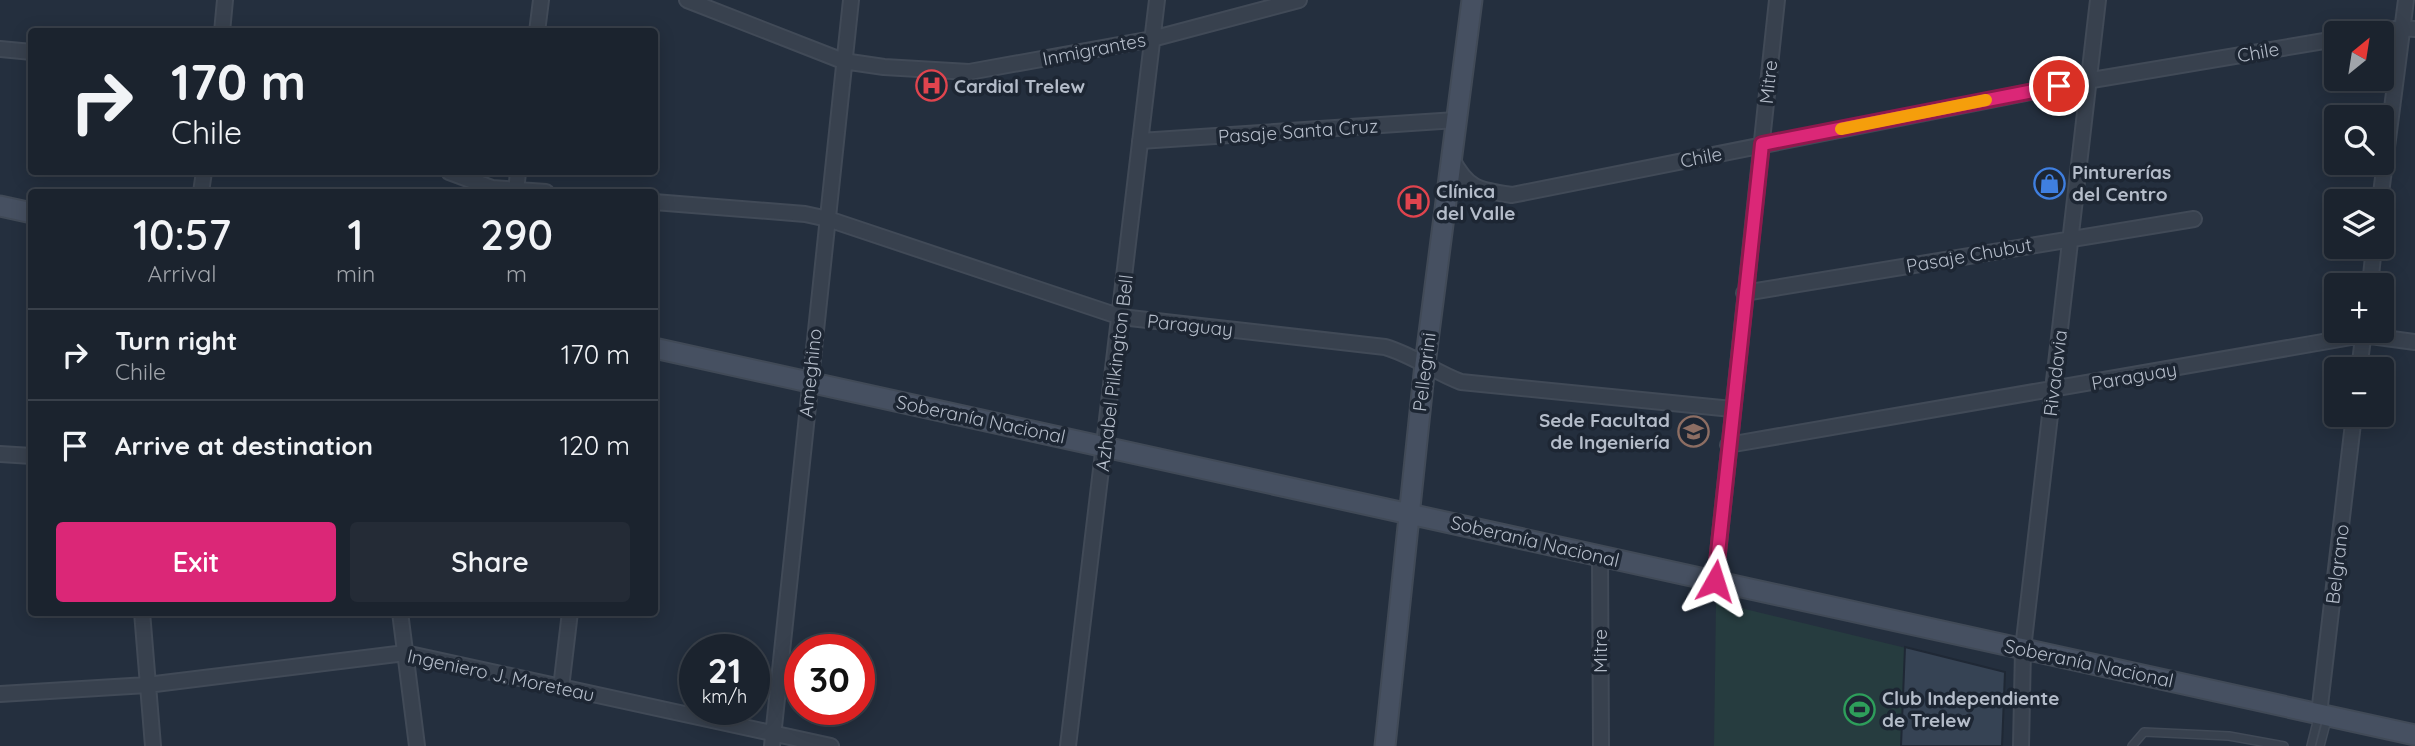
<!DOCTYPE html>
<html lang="en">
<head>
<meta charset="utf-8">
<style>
  :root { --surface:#1b232e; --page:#242b36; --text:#f1f3f6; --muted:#a0a4aa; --line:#39404a; --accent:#db2777 }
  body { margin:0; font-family:Quicksand,sans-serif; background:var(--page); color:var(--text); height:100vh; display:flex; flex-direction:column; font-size:26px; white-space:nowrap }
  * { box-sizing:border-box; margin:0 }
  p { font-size:23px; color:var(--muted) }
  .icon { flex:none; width:38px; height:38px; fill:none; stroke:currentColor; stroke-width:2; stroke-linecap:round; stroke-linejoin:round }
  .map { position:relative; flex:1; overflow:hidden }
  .panel { position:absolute; left:28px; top:189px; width:630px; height:427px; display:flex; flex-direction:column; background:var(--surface); border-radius:7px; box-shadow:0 4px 18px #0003,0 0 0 2px var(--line) }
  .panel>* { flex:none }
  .top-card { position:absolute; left:28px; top:28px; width:630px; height:147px; border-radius:7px; box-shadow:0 4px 18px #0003,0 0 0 2px var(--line); background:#1b232e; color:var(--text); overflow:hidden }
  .needle { width:46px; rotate:30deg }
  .fabs { position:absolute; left:2324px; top:21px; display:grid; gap:14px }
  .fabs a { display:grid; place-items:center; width:70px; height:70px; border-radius:7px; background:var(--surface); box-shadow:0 4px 18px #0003,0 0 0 2px var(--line); font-size:35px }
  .speed { position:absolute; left:679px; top:634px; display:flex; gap:14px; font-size:35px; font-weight:700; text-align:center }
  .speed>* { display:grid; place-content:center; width:91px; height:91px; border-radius:50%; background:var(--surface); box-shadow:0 4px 18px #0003,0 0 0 2px var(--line); line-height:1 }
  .speed small { font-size:18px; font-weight:400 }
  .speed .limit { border:10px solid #d22; background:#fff; color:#111 }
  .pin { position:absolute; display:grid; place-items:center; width:60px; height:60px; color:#fff; margin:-30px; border:4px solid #fff; border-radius:50%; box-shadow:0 2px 7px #0007 }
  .me { position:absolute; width:77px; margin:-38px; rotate:6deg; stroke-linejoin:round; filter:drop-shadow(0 0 5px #0008) }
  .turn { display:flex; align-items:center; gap:24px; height:147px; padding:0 28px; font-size:32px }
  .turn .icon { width:91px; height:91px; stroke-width:2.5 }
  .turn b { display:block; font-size:49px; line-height:60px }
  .eta { display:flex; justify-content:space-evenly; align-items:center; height:119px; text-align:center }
  .eta b { font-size:42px; font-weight:600; line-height:49px }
  .cta { display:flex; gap:14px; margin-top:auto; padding:14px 28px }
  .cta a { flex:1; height:80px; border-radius:7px; background:var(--accent); color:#fff; font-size:28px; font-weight:600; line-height:80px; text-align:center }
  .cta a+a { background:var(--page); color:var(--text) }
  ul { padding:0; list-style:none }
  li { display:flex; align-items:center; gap:21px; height:91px; padding:0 28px; border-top:2px solid var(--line) }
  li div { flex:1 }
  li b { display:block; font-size:26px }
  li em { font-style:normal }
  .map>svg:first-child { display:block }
  .green { fill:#263c3f }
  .building { fill:#364354; stroke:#1f2835; stroke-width:2 }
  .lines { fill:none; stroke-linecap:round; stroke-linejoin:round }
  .lane-casing { stroke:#414a57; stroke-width:10 }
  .street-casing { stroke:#414a57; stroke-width:18 }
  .secondary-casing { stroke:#414a57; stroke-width:23 }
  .lane { stroke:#38414e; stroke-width:7 }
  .street { stroke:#38414e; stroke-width:14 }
  .secondary { stroke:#465061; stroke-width:19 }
  .route-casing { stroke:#8e194d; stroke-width:18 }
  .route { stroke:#db2777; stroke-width:12 }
  .slow { stroke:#f59e0b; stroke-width:12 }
  .labels { text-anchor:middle; stroke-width:7; stroke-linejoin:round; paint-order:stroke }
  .street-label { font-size:19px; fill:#b4bcc9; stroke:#1d2633 }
  .poi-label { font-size:19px; font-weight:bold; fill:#b4bcc9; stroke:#1d2633; text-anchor:start }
</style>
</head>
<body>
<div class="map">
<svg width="2415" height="746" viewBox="0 0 2415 746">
  <rect width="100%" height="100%" fill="#242f3e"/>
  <!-- green -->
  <path class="green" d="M1716 602 2005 672 2002 746H1714Z"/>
  <!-- building -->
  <path class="building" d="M1905 647 2005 672 2002 746H1901Z"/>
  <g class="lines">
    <defs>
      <path id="lane" d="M2132 746 2144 732 2229 736 2284 746
        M2311 746 2319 714
        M2320 746 2328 716"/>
      <path id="street" d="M687 0 843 61 884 67 969 72 1152 39 1299 0
        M222 32 225 0
        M537 32 541 0
        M2370 33 2402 28 2415 29
        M0 49 32 52
        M1140 141 1456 120
        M1452 159C1468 189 1478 190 1512 195L2086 81 2336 39
        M449 172 492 188 546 192
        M201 192 204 172
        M516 192 518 172
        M2380 201 2406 0
        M654 202 805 214 828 219 1121 317 1385 347C1413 355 1434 372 1461 382L1732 409
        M2370 285 2374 247
        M1744 293 2194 219
        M2359 369 2364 331
        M1728 445 2363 335 2415 342
        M0 454 32 456
        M1600 556 1601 746
        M1715 581 1777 0
        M142 612 153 746
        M400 612 417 746
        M561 688 570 612
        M0 694 147 685 405 653 831 746
        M2319 714 2354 415
        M772 746 851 0
        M1068 746 1157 0
        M2021 746 2023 649 2098 0"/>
      <path id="secondary" d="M0 206 32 213
        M654 348 2415 735
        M1385 746 1425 364 1472 0"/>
    </defs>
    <!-- lane casing -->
    <use href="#lane" class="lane-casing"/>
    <!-- street casing -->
    <use href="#street" class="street-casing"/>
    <!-- secondary casing -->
    <use href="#secondary" class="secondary-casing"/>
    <!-- lane -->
    <use href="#lane" class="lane"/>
    <!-- street -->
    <use href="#street" class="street"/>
    <!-- secondary -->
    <use href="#secondary" class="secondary"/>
  </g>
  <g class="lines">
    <defs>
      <path id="route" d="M1715 581 1762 144 2059 86"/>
    </defs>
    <!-- route casing -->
    <use href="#route" class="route-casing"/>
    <!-- route -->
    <use href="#route" class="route"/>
    <!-- slow -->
    <path class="slow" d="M1841 129 1986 100"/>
  </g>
  <!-- icons -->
  <defs>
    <symbol id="hospital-ring" viewBox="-11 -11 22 22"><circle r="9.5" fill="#1d2633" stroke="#e0444e" stroke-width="1.5"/><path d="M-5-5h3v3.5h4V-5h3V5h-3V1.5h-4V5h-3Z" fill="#e0444e"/></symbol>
    <symbol id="shop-ring" viewBox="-11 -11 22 22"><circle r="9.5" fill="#1d2633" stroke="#3f7fe0" stroke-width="1.5"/><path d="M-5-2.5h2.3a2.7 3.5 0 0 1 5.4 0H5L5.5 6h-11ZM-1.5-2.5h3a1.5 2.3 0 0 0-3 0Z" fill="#3f7fe0"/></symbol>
    <symbol id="university-ring" viewBox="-11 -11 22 22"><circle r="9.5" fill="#1d2633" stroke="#8d6e63" stroke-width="1.5"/><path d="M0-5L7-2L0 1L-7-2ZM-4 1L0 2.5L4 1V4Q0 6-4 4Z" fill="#8d6e63"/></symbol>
    <symbol id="stadium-ring" viewBox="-11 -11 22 22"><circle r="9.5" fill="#1d2633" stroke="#2e9e5b" stroke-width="1.5"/><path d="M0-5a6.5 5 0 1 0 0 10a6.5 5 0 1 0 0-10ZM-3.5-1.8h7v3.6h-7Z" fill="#2e9e5b"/></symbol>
  </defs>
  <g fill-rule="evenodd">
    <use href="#hospital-ring" x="914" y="68" width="35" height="35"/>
    <use href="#shop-ring" x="2032" y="166" width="35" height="35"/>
    <use href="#hospital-ring" x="1396" y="184" width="35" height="35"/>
    <use href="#university-ring" x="1676" y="414" width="35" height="35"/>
    <use href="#stadium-ring" x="1842" y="692" width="35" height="35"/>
  </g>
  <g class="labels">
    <!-- street labels -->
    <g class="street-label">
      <text transform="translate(1094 49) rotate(-11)" y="7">Inmigrantes</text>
      <text transform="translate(2258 52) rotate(-10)" y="7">Chile</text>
      <text transform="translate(1768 82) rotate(-84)" y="7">Mitre</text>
      <text transform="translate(1298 131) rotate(-4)" y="7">Pasaje Santa Cruz</text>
      <text transform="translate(1701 157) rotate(-11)" y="7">Chile</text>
      <text transform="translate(1969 255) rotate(-10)" y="7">Pasaje Chubut</text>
      <text transform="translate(1190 325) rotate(6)" y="7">Paraguay</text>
      <text transform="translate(1424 372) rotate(-83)" y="7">Pellegrini</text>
      <text transform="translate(810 373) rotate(-84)" y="7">Ameghino</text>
      <text transform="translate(1114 373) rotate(-83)" y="7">Azhabel Pilkington Bell</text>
      <text transform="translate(2055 373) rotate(-83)" y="7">Rivadavia</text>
      <text transform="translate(2134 376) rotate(-10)" y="7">Paraguay</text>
      <text transform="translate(981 419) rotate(12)" y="7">Soberanía Nacional</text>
      <text transform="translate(1535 541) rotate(13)" y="7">Soberanía Nacional</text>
      <text transform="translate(2337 564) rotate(-83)" y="7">Belgrano</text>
      <text transform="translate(1600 651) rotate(-90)" y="7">Mitre</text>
      <text transform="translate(2089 663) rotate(12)" y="7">Soberanía Nacional</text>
      <text transform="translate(501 675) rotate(12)" y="7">Ingeniero J. Moreteau</text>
    </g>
    <!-- poi labels -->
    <g class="poi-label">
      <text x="954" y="93">Cardial Trelew</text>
      <text x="2072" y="179">Pinturerías<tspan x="2072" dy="22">del Centro</tspan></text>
      <text x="1436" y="198">Clínica<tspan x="1436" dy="22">del Valle</tspan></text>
      <text x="1670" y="427" text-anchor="end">Sede Facultad<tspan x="1670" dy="22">de Ingeniería</tspan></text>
      <text x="1882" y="705">Club Independiente<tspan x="1882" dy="22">de Trelew</tspan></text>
    </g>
  </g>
</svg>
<div class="fabs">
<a><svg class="needle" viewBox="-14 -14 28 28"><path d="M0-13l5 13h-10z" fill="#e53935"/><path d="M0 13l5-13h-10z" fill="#a0a4aa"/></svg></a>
<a><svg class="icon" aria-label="search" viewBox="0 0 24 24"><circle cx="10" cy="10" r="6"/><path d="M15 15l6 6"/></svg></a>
<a><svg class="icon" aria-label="layers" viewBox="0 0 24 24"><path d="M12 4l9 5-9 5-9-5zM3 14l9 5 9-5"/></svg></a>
<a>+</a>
<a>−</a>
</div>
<div class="speed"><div>21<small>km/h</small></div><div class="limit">30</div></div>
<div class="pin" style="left:2059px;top:86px;background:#d93025"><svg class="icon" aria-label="arrive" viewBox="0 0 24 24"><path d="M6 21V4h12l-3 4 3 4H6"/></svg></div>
<svg class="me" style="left:1715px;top:581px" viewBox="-20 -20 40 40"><path d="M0-17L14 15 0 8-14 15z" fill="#db2777" stroke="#fff" stroke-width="4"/></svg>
<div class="top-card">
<div class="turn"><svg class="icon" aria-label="right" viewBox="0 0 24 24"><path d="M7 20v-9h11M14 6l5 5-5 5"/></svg><div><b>170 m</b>Chile</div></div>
</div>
<section class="panel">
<div class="eta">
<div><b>10:57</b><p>Arrival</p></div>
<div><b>1</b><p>min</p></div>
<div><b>290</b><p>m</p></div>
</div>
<ul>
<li><svg class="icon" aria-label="right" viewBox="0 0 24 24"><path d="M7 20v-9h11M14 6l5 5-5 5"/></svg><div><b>Turn right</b><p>Chile</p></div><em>170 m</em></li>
<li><svg class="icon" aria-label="arrive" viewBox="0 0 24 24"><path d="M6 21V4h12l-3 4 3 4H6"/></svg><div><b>Arrive at destination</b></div><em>120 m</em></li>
</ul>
<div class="cta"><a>Exit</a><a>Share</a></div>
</section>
</div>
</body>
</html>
